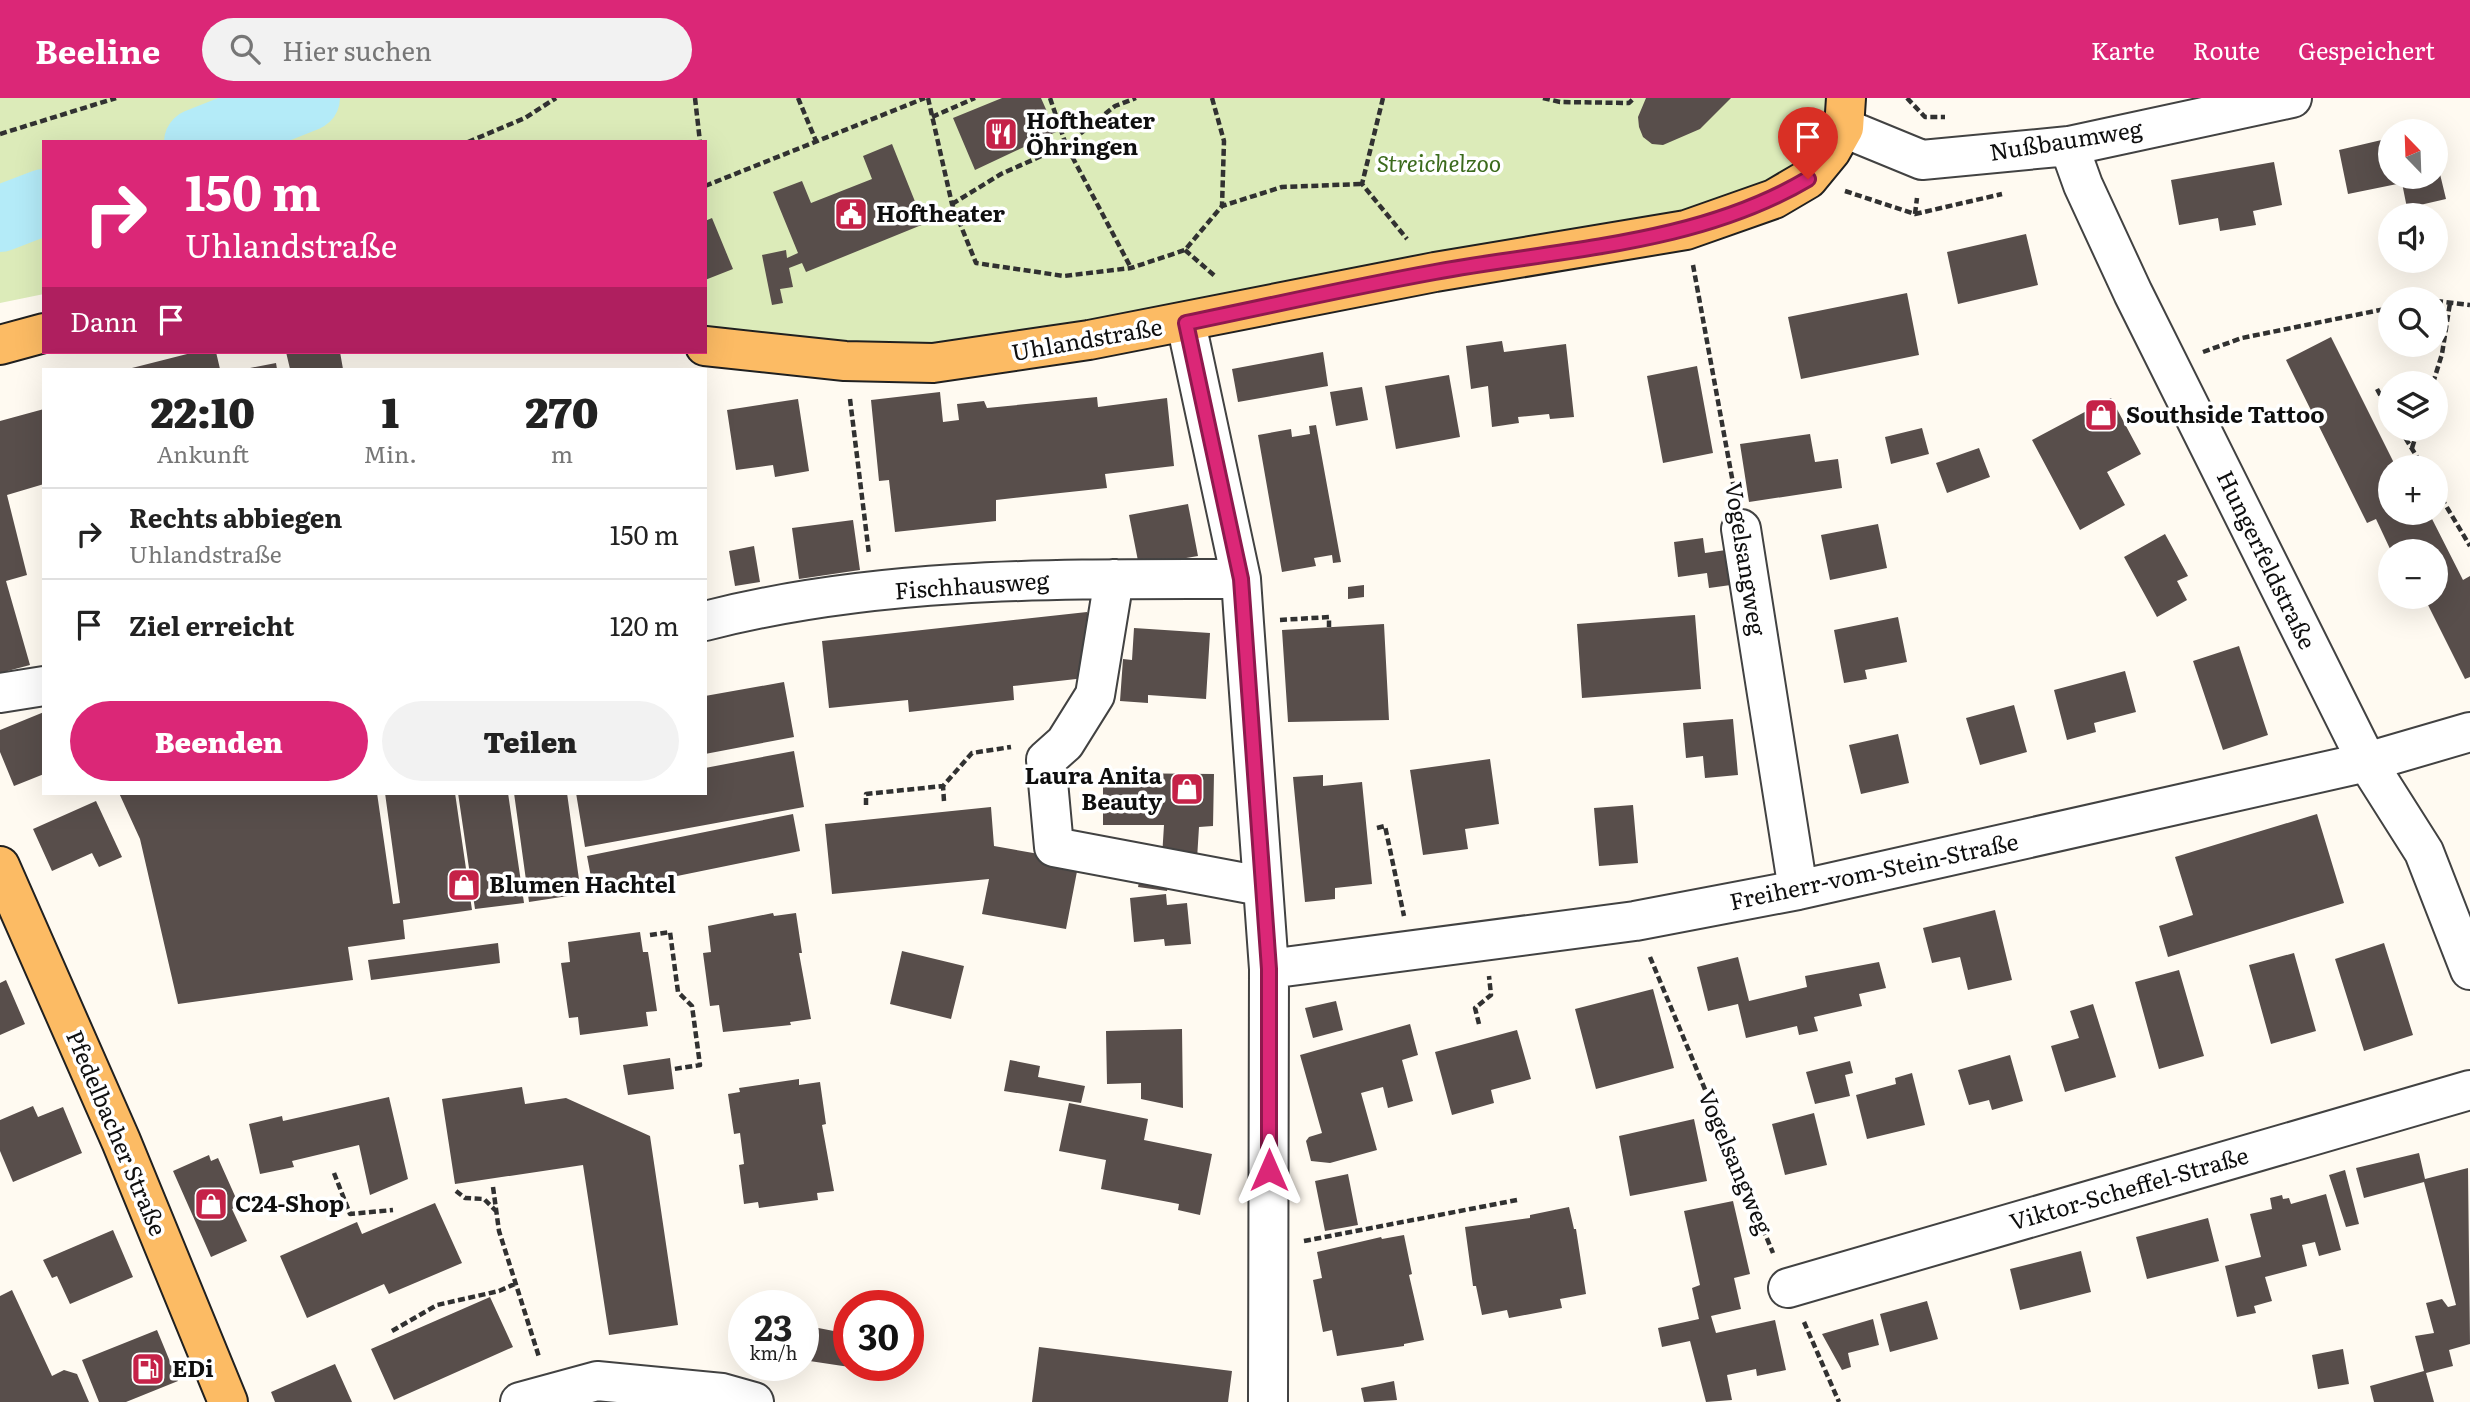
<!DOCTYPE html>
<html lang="de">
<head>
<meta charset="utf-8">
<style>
  :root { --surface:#fff; --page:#f2f2f2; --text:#222; --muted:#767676; --line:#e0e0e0; --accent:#db2777 }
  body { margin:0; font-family:Literata,serif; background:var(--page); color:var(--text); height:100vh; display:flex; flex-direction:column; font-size:26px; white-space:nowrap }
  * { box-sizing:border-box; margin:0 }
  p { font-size:23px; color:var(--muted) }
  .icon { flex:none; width:38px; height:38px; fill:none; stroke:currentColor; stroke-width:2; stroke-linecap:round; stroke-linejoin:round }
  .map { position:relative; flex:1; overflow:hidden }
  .panel { position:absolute; left:42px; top:270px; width:665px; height:427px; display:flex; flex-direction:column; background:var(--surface); border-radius:0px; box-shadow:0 7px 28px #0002 }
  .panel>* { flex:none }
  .banner { position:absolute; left:42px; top:42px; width:665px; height:214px; border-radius:0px; box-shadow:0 7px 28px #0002; background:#db2777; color:#fff; overflow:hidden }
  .needle { width:46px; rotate:337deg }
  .buttons { position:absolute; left:2378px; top:21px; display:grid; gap:14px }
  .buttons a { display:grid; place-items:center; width:70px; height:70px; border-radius:50%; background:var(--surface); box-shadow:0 7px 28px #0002; font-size:35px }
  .speed { position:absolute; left:728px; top:1192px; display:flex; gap:14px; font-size:35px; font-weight:700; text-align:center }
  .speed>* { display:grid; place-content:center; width:91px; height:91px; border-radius:50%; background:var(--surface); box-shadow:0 7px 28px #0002; line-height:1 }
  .speed small { font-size:18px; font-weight:400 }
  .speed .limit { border:10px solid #d22; background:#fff; color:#111 }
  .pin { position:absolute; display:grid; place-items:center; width:60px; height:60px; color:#fff; margin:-72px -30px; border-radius:50% 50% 50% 0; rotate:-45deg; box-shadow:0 0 7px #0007 }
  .pin .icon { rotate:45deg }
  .me { position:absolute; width:77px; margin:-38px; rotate:0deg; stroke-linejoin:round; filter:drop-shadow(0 0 5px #0008) }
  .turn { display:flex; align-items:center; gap:24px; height:147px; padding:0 28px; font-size:32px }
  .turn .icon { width:91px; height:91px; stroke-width:2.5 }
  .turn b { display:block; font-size:49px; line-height:60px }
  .then { display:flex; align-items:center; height:66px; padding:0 28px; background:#0003; gap:14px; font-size:26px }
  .eta { display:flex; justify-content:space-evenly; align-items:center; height:119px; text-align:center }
  .eta b { font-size:42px; font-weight:800; line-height:49px }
  .action { display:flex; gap:14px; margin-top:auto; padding:14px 28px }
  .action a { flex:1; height:80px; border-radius:42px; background:var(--accent); color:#fff; font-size:28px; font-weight:800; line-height:80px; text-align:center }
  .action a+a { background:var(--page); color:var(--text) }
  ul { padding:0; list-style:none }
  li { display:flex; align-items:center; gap:21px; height:91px; padding:0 28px; border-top:2px solid var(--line) }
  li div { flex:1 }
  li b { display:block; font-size:26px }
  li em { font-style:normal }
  header { display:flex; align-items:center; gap:42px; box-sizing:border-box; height:98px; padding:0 35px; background:var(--accent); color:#fff }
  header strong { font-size:33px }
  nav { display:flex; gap:38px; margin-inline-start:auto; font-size:24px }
  .search { width:490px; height:63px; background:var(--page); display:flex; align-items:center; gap:18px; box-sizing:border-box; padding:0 24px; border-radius:38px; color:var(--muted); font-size:26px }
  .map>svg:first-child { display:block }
  .green { fill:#dcebb9 }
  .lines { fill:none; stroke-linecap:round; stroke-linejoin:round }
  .river { stroke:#b4ebf8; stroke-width:66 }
  .building { fill:#584e4b }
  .minor-casing { stroke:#424242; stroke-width:42 }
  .major-casing { stroke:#202020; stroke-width:42 }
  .path { stroke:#313131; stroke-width:4.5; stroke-dasharray:7 3.5; stroke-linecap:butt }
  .minor { stroke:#fff; stroke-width:38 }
  .major { stroke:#fcbb64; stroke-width:38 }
  .route-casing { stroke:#8e194d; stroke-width:18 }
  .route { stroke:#db2777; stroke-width:12 }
  .labels { text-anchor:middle; stroke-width:7; stroke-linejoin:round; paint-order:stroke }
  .poi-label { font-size:23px; font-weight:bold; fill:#0f0f0f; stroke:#fff; text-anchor:start }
  .street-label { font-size:23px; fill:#0f0f0f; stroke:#fff }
  .park-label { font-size:23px; font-style:italic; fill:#3b6a1c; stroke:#fff }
</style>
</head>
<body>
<header>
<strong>Beeline</strong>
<div class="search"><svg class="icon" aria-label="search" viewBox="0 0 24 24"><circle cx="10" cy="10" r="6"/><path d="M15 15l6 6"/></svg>Hier suchen</div>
<nav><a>Karte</a><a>Route</a><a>Gespeichert</a></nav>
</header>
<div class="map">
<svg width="2470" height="1304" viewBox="0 0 2470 1304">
  <rect width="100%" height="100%" fill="#fffaf1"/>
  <!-- green -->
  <path class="green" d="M0 0H1846L1774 101 1019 254 705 248V44H44V196L0 205Z"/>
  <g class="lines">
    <!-- river -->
    <path class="river" d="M197 44 307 0
      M0 121 44 104"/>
  </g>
  <!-- building -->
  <path class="building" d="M1002 0H1041L1056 34 975 72 953 20Z
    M1646 0H1731L1700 31 1663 47 1652 46 1643 39 1639 29 1638 19Z
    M2390 40V79H2426L2440 76 2446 101 2407 110 2402 85 2348 96 2339 52Z
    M892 46 924 126 806 174 802 165 789 170 793 189 780 191 783 205 772 207 762 157 786 152 787 160 798 155 773 94 802 83 811 105 872 81 863 58Z
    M2274 64 2282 107 2253 113 2256 127 2220 133 2218 120 2179 127 2171 82Z
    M712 120 733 171 705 182V123Z
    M2026 136 2038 187 1958 206 1947 154Z
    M1907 195 1919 257 1801 281 1788 219Z
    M2331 239 2396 369H2390V415H2429L2463 482 2470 478V579L2465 581 2425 501 2417 504 2414 499H2436V453H2391L2376 421 2367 425 2286 262Z
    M1502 243 1504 254 1566 246 1574 319 1550 321 1549 316 1518 319 1519 325 1492 329 1488 288 1471 291 1466 248Z
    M195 254H216L220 271H128Z
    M286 254H340L343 271H290Z
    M1323 254 1328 288 1238 304 1232 271Z
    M276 265 277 271H250V270Z
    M1697 268 1713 355 1663 365 1647 278Z
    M1449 277 1460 339 1396 351 1385 288Z
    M1362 289 1368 322 1336 328 1330 294Z
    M940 294 943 324 959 322 957 306 984 303 987 310 1097 299 1098 309 1167 300 1174 368 1105 376 1107 390 996 402V423L895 434 889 382 879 383 871 302Z
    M2111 300 2141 356 2107 374 2125 407 2080 432 2032 342Z
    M798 301 809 373 775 379 773 367 736 372 727 312Z
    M44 311V386L7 397 27 477 6 483 30 567 0 575V323Z
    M1316 327 1341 464 1333 465 1332 457 1314 460 1316 468 1282 474 1258 337 1291 331 1292 339 1310 336 1309 328Z
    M1922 330 1929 356 1891 366 1885 339Z
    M1810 336 1815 364 1838 361 1842 390 1749 404 1740 346Z
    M1979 350 1990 379 1947 395 1936 365Z
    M1188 406 1198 458 1139 468 1129 417Z
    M853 422 860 472 799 481 792 430Z
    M1878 426 1887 470 1830 482 1821 437Z
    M2165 436 2188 478 2177 483 2187 502 2157 519 2124 459Z
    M1703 440 1705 455 1733 451 1738 486 1709 490 1707 475 1678 479 1674 444Z
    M754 448 760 484 735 488 729 453Z
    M1364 487V499L1348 501V489Z
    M1087 514 1094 579 1013 588 1014 602 909 614 908 602 829 610 822 543Z
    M1695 517 1701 591 1582 600 1577 526Z
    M1898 519 1907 564 1865 572 1867 581 1844 585 1834 532Z
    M1384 526 1389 622 1288 624 1282 532Z
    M1134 530 1210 535 1206 601 1148 597V605L1120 603 1123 561 1132 562Z
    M2239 548 2268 637 2223 652 2193 563Z
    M2125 573 2136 614 2094 625 2096 634 2067 642 2054 592Z
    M784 584 794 639 705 656V598Z
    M2014 607 2027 654 1980 667 1966 620Z
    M44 614V676L14 688 0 654V632Z
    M1733 621 1738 677 1705 680 1703 658 1686 660 1683 625Z
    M1898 636 1909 685 1861 696 1849 647Z
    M794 653 804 709 585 749 576 695H705V670Z
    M1490 661 1499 726 1465 731 1468 751 1423 757 1410 672Z
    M1103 675 1214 676 1213 728 1199 729 1197 761 1162 759 1164 727H1103Z
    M1323 677V688L1362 684 1372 786 1335 790V801L1305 804 1293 679Z
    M119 695H377L393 806 400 805 385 695H455L472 812 403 822 405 841 348 849 353 882 178 906 140 741Z
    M458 695H508L524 805 475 811Z
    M514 695H567L581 796 529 804Z
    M96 703 122 759 99 769 92 755 52 773 33 731Z
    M1633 707 1638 765 1599 768 1594 710Z
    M991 709 994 748 1079 763 1066 831 982 816 989 781 832 796 825 726Z
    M793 716 800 753 594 795 587 758Z
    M2317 716 2344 805 2168 859 2159 828 2193 817 2175 759Z
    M1141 774 1170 778 1167 793 1138 789Z
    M1166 796 1167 807 1187 805 1191 846 1165 848 1164 841 1134 844 1130 800Z
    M1995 812 2012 882 1968 892 1960 859 1932 865 1923 830Z
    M773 815 774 818 796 815 802 855H799L811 921 790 924 791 927 723 934 719 907 710 908 703 855 711 854 708 828Z
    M640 834 643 854H648L657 913 646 914 648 928 580 937 578 919 569 920 561 865 570 864 568 844Z
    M498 845 500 865 371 882 368 862Z
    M2384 845 2413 937 2364 953 2335 861Z
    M902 853 964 868 951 921 890 906Z
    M2294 855 2316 933 2271 946 2249 867Z
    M1738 859 1749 903 1807 889 1805 878 1879 864 1886 890 1859 896 1862 908 1814 919 1818 933 1799 937 1797 928 1746 940 1738 906 1708 913 1697 869Z
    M2179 872 2204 958 2159 971 2135 884Z
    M6 882 25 926 0 937V885Z
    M1653 891 1674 970 1596 991 1575 911Z
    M1336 903 1343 932 1313 940 1305 910Z
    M2093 906 2116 979 2065 994 2051 948 2079 940 2070 913Z
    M1410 926 1418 957 1402 962 1413 1003 1388 1010 1383 989 1361 995 1377 1052 1330 1065 1311 1063 1306 1043 1309 1039 1322 1035 1300 957Z
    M1182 931 1183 1010 1141 1001V985L1107 986 1106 933Z
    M1517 932 1531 981 1491 992 1494 1005 1452 1017 1435 954Z
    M2010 957 2023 1003 1992 1012 1989 1002 1969 1007 1958 972Z
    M670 960 674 991 628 997 623 967Z
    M1010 962 1040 968 1038 979 1085 988 1081 1005 1004 993Z
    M1850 963 1853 975 1845 977 1850 998 1815 1006 1806 974Z
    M1912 975 1925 1027 1867 1041 1856 997 1896 986 1895 980Z
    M799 981V987L820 984 826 1026 822 1027 834 1093 817 1095 818 1102 759 1110 758 1104 744 1106 739 1067 744 1066 740 1035 734 1036 728 996 740 994 739 990Z
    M522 989 525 1006 566 1000 650 1038 678 1227 609 1237 583 1067 455 1086 442 1001Z
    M389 999 408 1081 370 1097 359 1047 292 1063 294 1069 260 1076 249 1026 282 1018 283 1023Z
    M1069 1005 1148 1021 1144 1042 1212 1056 1200 1117 1178 1112 1179 1106 1101 1091 1106 1062 1059 1053Z
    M33 1008 38 1019 63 1009 82 1055 13 1084 0 1053V1022Z
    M1814 1015 1827 1067 1785 1077 1772 1026Z
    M1694 1021 1707 1083 1630 1098 1619 1038Z
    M2419 1055 2425 1081 2468 1070 2470 1246 2449 1252 2453 1268 2426 1275 2434 1304H2374L2370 1288 2424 1273 2415 1238 2434 1235 2426 1205 2442 1201 2448 1209 2456 1207 2424 1084 2364 1100 2356 1070Z
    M209 1057 211 1063 218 1060 235 1098 238 1108 232 1111 247 1143 211 1159 173 1073Z
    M2345 1072 2359 1126 2346 1129 2329 1077Z
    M1348 1076 1358 1127 1325 1133 1315 1083Z
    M2326 1096 2341 1152 2319 1158 2315 1144 2302 1147 2307 1168 2265 1179 2272 1203 2254 1208 2256 1215 2237 1219 2225 1168 2261 1159 2250 1116 2272 1111 2270 1100 2282 1097 2283 1101 2289 1100 2291 1106Z
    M1733 1103 1750 1176 1734 1180 1741 1211 1711 1218 1716 1235 1775 1222 1786 1272 1757 1278 1756 1271 1727 1277 1732 1302 1706 1304 1690 1243 1662 1249 1658 1230 1699 1221 1692 1190 1700 1187 1684 1113Z
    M435 1105 462 1165 389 1196 384 1186 307 1220 280 1158 357 1124 362 1136Z
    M1569 1109 1574 1131H1576L1586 1196 1560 1201 1562 1210 1509 1220 1507 1212 1482 1217 1476 1188H1473L1465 1129 1530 1120V1117Z
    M2208 1120 2219 1163 2147 1181 2136 1139Z
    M113 1132 133 1179 70 1206 57 1178 52 1180 43 1162Z
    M1404 1137 1412 1176 1409 1177 1424 1242 1404 1246V1248L1337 1258 1332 1232 1323 1234 1313 1182 1322 1180 1317 1154 1381 1139 1382 1141Z
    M2081 1153 2091 1194 2020 1212 2010 1171Z
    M12 1192 52 1278 64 1272 77 1276 89 1304H0V1198Z
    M490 1199 513 1249 394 1302 371 1251Z
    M1927 1203 1938 1241 1890 1254 1880 1216Z
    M1873 1221 1879 1247 1848 1255 1851 1269 1842 1272 1822 1236Z
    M803 1227 849 1236V1267H875L876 1273 803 1262Z
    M157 1232 178 1283 126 1304H99L82 1262Z
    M1039 1249 1232 1273 1228 1304H1032Z
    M2343 1251 2349 1286 2318 1291 2312 1257Z
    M335 1266 352 1304H275L271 1294Z
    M1394 1283 1397 1302 1364 1304 1361 1290Z"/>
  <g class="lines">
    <defs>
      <path id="minor" d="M1844 30 1922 62 2069 48 2292 0
        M2069 48 2083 87 2133 195 2367 664 2424 754 2470 872
        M1186 225 1241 481 1244 525 1269 871 1268 1304
        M1741 431 1798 792
        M1114 481 1095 597 1065 645 1046 662 1054 749 1261 788
        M705 523C880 478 1062 481 1241 481
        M0 595 44 588
        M1269 871 1635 823 1798 792 2367 664 2470 634
        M1788 1190 2470 992
        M520 1304 597 1283 722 1295 754 1304"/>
      <path id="major" d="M0 247 44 235
        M705 248 845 263 933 265 1089 242 1435 174 1686 132 1774 101 1808 81 1831 53 1844 30 1846 0
        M0 768 121 1043 228 1304"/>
    </defs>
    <!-- minor casing -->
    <use href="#minor" class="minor-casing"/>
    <!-- major casing -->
    <use href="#major" class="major-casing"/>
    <!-- path -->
    <path class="path" d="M695 0 700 44
      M798 0 816 43
      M928 0 952 106 976 165 1064 178 1131 170 1185 152 1222 108 1282 89 1362 86
      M1050 0 1066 47 1131 170
      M1212 0 1224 43 1222 108
      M1383 0 1362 86 1407 141
      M1543 0 1560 4 1629 5 1634 0
      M1907 0 1925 19H1945
      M932 19 975 0
      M0 36 116 0
      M468 44 525 20 556 0
      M705 88 925 0
      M1845 93 1915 116 2002 96
      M952 106 1001 76 1066 47 1115 8 1136 0
      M1915 116 1917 100
      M1185 152 1216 179
      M1693 167 1735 396
      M2436 203 2470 207
      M2203 254 2242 240 2390 210
      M2433 285 2442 256 2450 205
      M2377 291 2390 315
      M850 301 869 456
      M2400 331 2423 369
      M2412 350 2418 331
      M2436 391 2470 448
      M1280 522 1329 519V529
      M944 703 943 688 972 655 1011 649
      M866 707V696L943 688
      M1377 730 1385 728 1404 818
      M650 837 670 834 678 894 692 908 700 967 674 971
      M1650 859 1773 1155
      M1479 926 1475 910 1491 897 1489 878
      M334 1075 350 1116 393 1112
      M493 1089 499 1133 539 1259
      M456 1093 465 1100 484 1101 496 1113
      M1304 1143 1517 1102
      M1804 1224 1839 1304
      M392 1233 437 1207 499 1193 517 1185"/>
    <!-- minor -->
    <use href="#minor" class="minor"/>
    <!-- major -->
    <use href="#major" class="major"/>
  </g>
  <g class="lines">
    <defs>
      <path id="route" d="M1269 1072V871L1241 481 1186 225C1269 208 1352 189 1435 174 1560 151 1697 147 1808 81"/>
    </defs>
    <!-- route casing -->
    <use href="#route" class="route-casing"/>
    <!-- route -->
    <use href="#route" class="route"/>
  </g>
  <!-- icons -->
  <defs>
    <symbol id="restaurant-square" viewBox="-11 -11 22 22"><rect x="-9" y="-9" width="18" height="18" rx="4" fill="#c52248" stroke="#fff"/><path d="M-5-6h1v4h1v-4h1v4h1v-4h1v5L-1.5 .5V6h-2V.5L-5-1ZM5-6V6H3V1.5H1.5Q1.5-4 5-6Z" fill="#fff"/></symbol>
    <symbol id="civic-square" viewBox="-11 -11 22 22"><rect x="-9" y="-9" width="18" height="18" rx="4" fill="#c52248" stroke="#fff"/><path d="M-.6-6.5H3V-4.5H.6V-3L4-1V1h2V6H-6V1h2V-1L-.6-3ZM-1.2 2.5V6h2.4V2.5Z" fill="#fff"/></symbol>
    <symbol id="shop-square" viewBox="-11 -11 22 22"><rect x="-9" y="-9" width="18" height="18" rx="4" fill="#c52248" stroke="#fff"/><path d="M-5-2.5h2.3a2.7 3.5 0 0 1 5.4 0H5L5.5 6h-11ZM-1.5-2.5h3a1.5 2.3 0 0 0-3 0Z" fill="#fff"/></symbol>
    <symbol id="fuel-square" viewBox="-11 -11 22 22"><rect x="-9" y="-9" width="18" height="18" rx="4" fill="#c52248" stroke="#fff"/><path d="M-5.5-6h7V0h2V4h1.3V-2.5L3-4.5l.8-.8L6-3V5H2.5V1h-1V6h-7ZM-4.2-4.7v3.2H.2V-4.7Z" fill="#fff"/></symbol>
  </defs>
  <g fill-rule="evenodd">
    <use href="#restaurant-square" x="982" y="17" width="38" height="38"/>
    <use href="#civic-square" x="832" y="97" width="38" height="38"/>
    <use href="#shop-square" x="2082" y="298" width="38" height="38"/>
    <use href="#shop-square" x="1168" y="672" width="38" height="38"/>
    <use href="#shop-square" x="445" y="768" width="38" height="38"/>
    <use href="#shop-square" x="192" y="1087" width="38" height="38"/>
    <use href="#fuel-square" x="129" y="1252" width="38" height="38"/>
  </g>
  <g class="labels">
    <!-- poi labels -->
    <g class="poi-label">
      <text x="1026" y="31">Hoftheater<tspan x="1026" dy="26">Öhringen</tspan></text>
      <text x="876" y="124">Hoftheater</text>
      <text x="2126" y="325">Southside Tattoo</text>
      <text x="1162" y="686" text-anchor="end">Laura Anita<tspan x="1162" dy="26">Beauty</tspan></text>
      <text x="489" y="795">Blumen Hachtel</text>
      <text x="235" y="1114">C24-Shop</text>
      <text x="172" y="1279">EDi</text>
    </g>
    <!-- street labels -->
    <g class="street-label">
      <text transform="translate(2066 43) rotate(-9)" y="8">Nußbaumweg</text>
      <text transform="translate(1087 242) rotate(-10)" y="8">Uhlandstraße</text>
      <text transform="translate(1745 461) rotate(81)" y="8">Vogelsangweg</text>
      <text transform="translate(2266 462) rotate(64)" y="8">Hungerfeldstraße</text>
      <text transform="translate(972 488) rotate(-4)" y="8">Fischhausweg</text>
      <text transform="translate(1874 774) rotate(-12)" y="8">Freiherr-vom-Stein-Straße</text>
      <text transform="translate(116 1035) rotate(67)" y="8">Pfedelbacher Straße</text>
      <text transform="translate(1735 1064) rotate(67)" y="8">Vogelsangweg</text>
      <text transform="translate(2129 1091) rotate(-16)" y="8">Viktor-Scheffel-Straße</text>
    </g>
    <!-- park labels -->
    <g class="park-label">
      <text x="1439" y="74">Streichelzoo</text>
    </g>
  </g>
</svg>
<div class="buttons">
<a><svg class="needle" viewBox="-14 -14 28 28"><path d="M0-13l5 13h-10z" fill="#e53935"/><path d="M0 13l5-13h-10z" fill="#767676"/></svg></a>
<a><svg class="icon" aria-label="sound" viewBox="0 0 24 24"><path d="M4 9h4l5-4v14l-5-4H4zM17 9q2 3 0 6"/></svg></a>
<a><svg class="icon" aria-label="search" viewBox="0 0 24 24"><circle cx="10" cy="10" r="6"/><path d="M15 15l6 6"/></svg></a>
<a><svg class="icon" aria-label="layers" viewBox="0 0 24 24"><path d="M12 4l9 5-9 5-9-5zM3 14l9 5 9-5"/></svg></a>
<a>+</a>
<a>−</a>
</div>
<div class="speed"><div>23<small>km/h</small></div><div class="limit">30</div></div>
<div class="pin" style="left:1808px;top:81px;background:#d93025"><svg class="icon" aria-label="arrive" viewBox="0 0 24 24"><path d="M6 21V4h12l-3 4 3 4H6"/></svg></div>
<svg class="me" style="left:1269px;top:1072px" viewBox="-20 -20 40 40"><path d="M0-17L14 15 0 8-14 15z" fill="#db2777" stroke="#fff" stroke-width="4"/></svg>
<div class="banner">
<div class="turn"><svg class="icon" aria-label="right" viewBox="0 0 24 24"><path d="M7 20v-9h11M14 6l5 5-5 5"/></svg><div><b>150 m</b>Uhlandstraße</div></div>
<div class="then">Dann<svg class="icon" aria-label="arrive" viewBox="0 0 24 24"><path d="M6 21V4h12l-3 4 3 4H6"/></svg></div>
</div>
<section class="panel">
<div class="eta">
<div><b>22:10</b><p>Ankunft</p></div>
<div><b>1</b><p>Min.</p></div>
<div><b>270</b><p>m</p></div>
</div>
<ul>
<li><svg class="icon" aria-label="right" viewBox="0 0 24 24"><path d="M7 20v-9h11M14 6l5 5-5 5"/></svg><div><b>Rechts abbiegen</b><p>Uhlandstraße</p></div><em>150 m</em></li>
<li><svg class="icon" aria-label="arrive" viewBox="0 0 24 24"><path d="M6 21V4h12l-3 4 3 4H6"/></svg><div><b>Ziel erreicht</b></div><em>120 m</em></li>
</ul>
<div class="action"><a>Beenden</a><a>Teilen</a></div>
</section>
</div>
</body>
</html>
